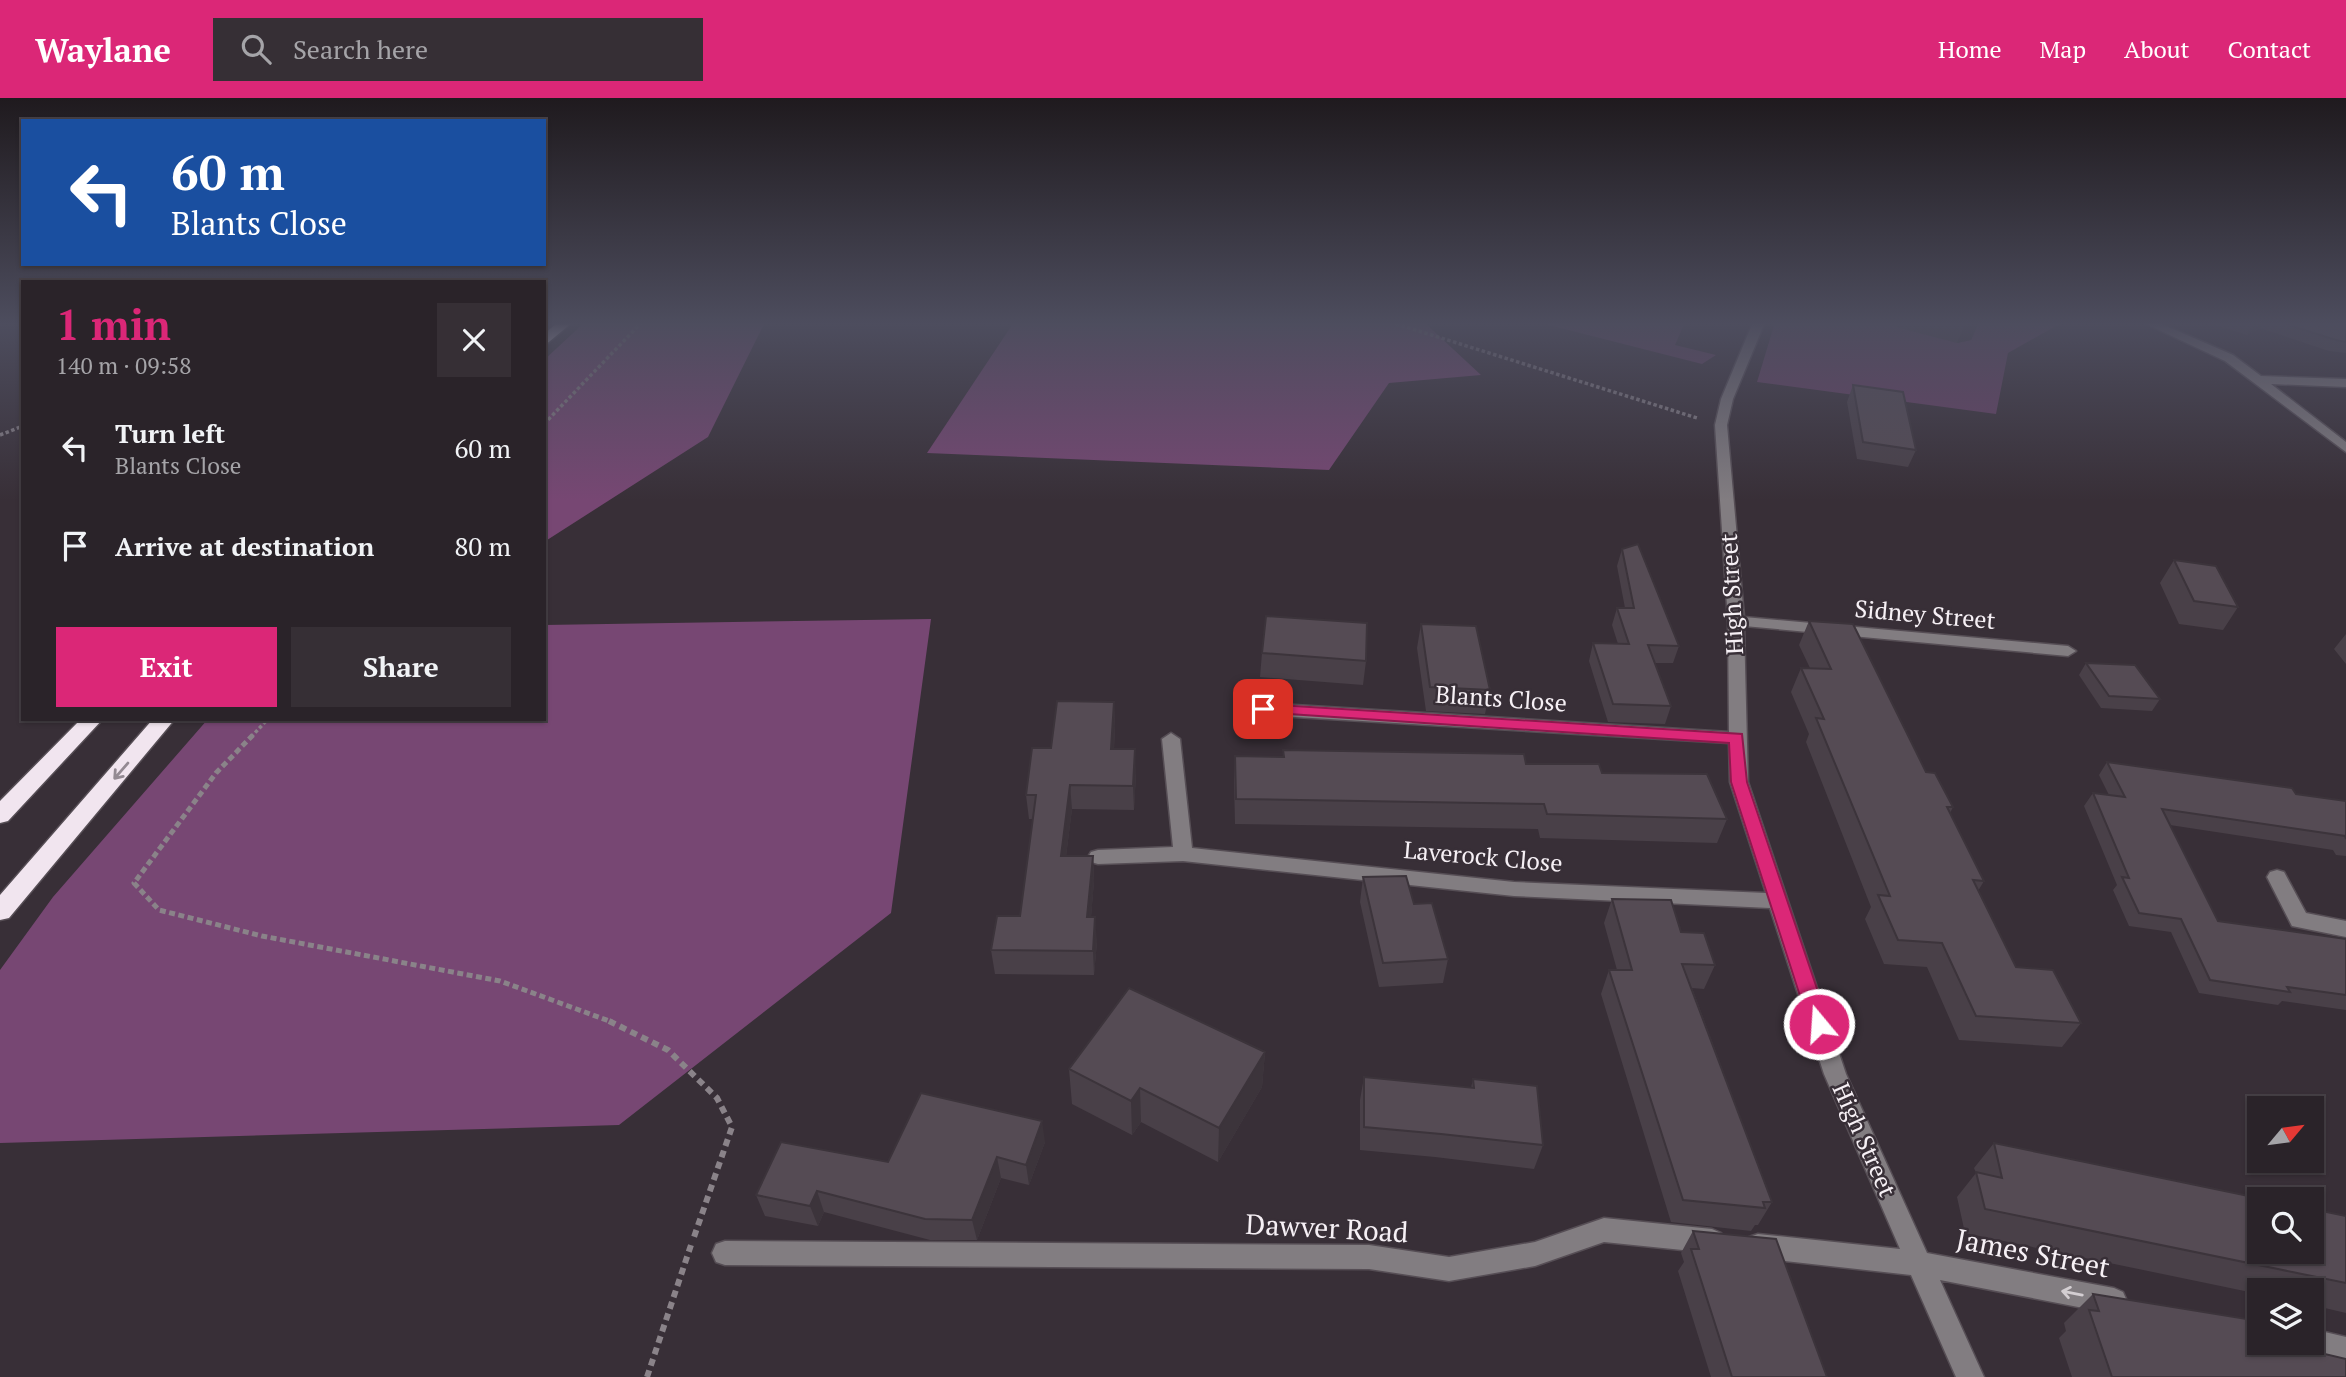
<!DOCTYPE html>
<html lang="en">
<head>
<meta charset="utf-8">
<style>
  :root { --surface:#2a2329; --page:#362f35; --text:#f1f3f6; --muted:#a5a4a8; --line:#464046; --accent:#db2777 }
  body { margin:0; font-family:"PT Serif",serif; background:var(--page); color:var(--text); height:100vh; display:flex; flex-direction:column; font-size:26px; white-space:nowrap }
  * { box-sizing:border-box; margin:0 }
  p { font-size:23px; color:var(--muted) }
  .icon { flex:none; width:38px; height:38px; fill:none; stroke:currentColor; stroke-width:2; stroke-linecap:round; stroke-linejoin:round }
  .map { position:relative; flex:1; overflow:hidden }
  .side { position:absolute; left:21px; top:182px; width:525px; height:441px; display:flex; flex-direction:column; background:var(--surface); border-radius:0px; box-shadow:0 2px 5px #0004,0 0 0 2px var(--line) }
  .side>* { flex:none }
  .banner { position:absolute; left:21px; top:21px; width:525px; height:147px; border-radius:0px; box-shadow:0 2px 5px #0004,0 0 0 2px var(--line); background:#1a4fa0; color:#fff; overflow:hidden }
  .needle { width:46px; rotate:61deg }
  .buttons { position:absolute; left:2247px; top:998px; display:grid; gap:14px }
  .buttons a { display:grid; place-items:center; width:77px; height:77px; border-radius:0px; background:var(--surface); box-shadow:0 2px 5px #0004,0 0 0 2px var(--line); font-size:35px }
  .pin { position:absolute; display:grid; place-items:center; width:60px; height:60px; color:#fff; margin:-30px; border-radius:14px; box-shadow:0 4px 10px #0006 }
  .me { position:absolute; width:77px; margin:-38px; rotate:342deg; stroke-linejoin:round; filter:drop-shadow(0 0 5px #0008) }
  .turn { display:flex; align-items:center; gap:24px; height:147px; padding:0 35px; font-size:32px }
  .turn .icon { width:91px; height:91px; stroke-width:2.5 }
  .turn b { display:block; font-size:49px; line-height:60px }
  .round { display:grid; place-items:center; flex:none; width:74px; height:74px; border-radius:0px; background:var(--page) }
  .head { display:flex; align-items:center; justify-content:space-between; height:119px; padding:0 35px }
  h1 { font-size:42px; font-weight:600; line-height:52px; color:var(--accent) }
  .action { display:flex; gap:14px; margin-top:auto; padding:14px 35px }
  .action a { flex:1; height:80px; border-radius:0px; background:var(--accent); color:#fff; font-size:28px; font-weight:600; line-height:80px; text-align:center }
  .action a+a { background:var(--page); color:var(--text) }
  ul { padding:0; list-style:none }
  li { display:flex; align-items:center; gap:21px; height:98px; padding:0 35px }
  li div { flex:1 }
  li b { display:block; font-size:26px }
  li em { font-style:normal }
  header { display:flex; align-items:center; gap:42px; box-sizing:border-box; height:98px; padding:0 35px; background:var(--accent); color:#fff }
  header strong { font-size:33px }
  nav { display:flex; gap:38px; margin-inline-start:auto; font-size:24px }
  .search { width:490px; height:63px; background:var(--page); display:flex; align-items:center; gap:18px; box-sizing:border-box; padding:0 24px; border-radius:0px; color:var(--muted); font-size:26px }
  .map>svg:first-child { display:block }
  .green { fill:#6a4167 }
  .forest { fill:#774773 }
  .lines { fill:none; stroke-linecap:round; stroke-linejoin:round }
  .minor-casing { stroke:#564e55; stroke-width:3 }
  .highway-casing { stroke:#564e55; stroke-width:3 }
  .path-far2 { stroke:#8a8389; stroke-width:3.5; stroke-dasharray:3.5 2.5; stroke-linecap:butt }
  .path-far1 { stroke:#8a8389; stroke-width:5; stroke-dasharray:6 3.5; stroke-linecap:butt }
  .path { stroke:#8a8389; stroke-width:6; stroke-dasharray:7 5; stroke-linecap:butt }
  .minor { fill:#827d81; fill-rule:evenodd }
  .highway { fill:#f1e5ef; fill-rule:evenodd }
  .wall { fill:#494048 }
  .shaded-wall { fill:#3c343b }
  .building { fill:#554b54; stroke:#3c343b; stroke-width:2 }
  .oneway { stroke:#948a93 }
  .oneway2 { stroke:#d3ced2 }
  .route { fill:#db2777; stroke:#8e194d; stroke-width:2 }
  .labels { text-anchor:middle; stroke-width:5; stroke-linejoin:round; paint-order:stroke }
  .street-label { font-size:24px; fill:#f6f0f5; stroke:#382f37 }
  .near-street-label { font-size:28px; fill:#f6f0f5; stroke:#382f37 }
</style>
</head>
<body>
<header>
<strong>Waylane</strong>
<div class="search"><svg class="icon" aria-label="search" viewBox="0 0 24 24"><circle cx="10" cy="10" r="6"/><path d="M15 15l6 6"/></svg>Search here</div>
<nav><a>Home</a><a>Map</a><a>About</a><a>Contact</a></nav>
</header>
<div class="map">
<svg width="2346" height="1279" viewBox="0 0 2346 1279">
  <rect width="100%" height="100%" fill="#382f37"/>
  <!-- green -->
  <path class="green" d="M1537 224H1685L1675 247 1716 257 1702 266Z
    M1775 224H2063L2008 255 1996 316 1757 284Z"/>
  <!-- forest -->
  <path class="forest" d="M585 224H765L708 339 544 444V262Z
    M1014 224H1424L1481 277 1389 285 1329 372 927 355Z
    M931 521 891 815 619 1027 0 1045V872L53 799 208 621H544V527Z"/>
  <g class="lines">
    <defs>
      <path id="minor" d="M1753 224H1765L1733 301 1727 327 1744 519 2068 548 2076 553 2068 558 1744 528 1748 684 1846 976 1927 1155 2114 1190 2123 1194 2127 1203 2123 1212 2114 1216 1940 1182 1984 1279H1956L1911 1177 1758 1160 1749 1157 1745 1148 1749 1139 1758 1136 1900 1151 1824 976 1770 810 1514 798 1183 763 1098 766 1091 764 1088 759 1091 754 1098 752 1173 749 1162 641 1171 635 1180 641 1192 750 1514 784 1766 795 1730 684 1729 645 1263 617 1254 611 1263 605 1729 634 1728 523 1715 327 1721 301Z
        M2142 224H2157L2233 257 2261 278 2346 281V289L2271 286 2346 344V354L2225 263Z
        M2277 772 2284 774 2306 815 2346 823V839L2292 828 2267 779 2270 774Z
        M1604 1120 1712 1131 1721 1135 1725 1143 1721 1151 1712 1155 1604 1144 1535 1168 1449 1183 1369 1171 725 1167 716 1164 712 1155 716 1146 725 1143 1369 1147 1449 1159 1535 1144Z
        M2312 1231 2346 1239V1265L2303 1253 2299 1244H2312Z"/>
      <path id="highway" d="M558 224H573L544 248V236Z
        M81 621H103L8 723 0 725V703Z
        M153 621H175L9 820 0 822V797Z"/>
    </defs>
    <!-- minor casing -->
    <use href="#minor" class="minor-casing"/>
    <!-- highway casing -->
    <use href="#highway" class="highway-casing"/>
    <!-- path-far2 -->
    <path class="path-far2" d="M1390 224 1697 320
      M544 326 642 224
      M0 337 23 328
      M251 639 268 621"/>
    <!-- path-far1 -->
    <path class="path-far1" d="M253 637 216 675 134 785 159 812 262 838 500 883 612 924"/>
    <!-- path -->
    <path class="path" d="M609 923 668 952 717 1000 732 1029 694 1139
      M647 1279 691 1147"/>
    <!-- minor -->
    <use href="#minor" class="minor"/>
    <!-- highway -->
    <use href="#highway" class="highway"/>
  </g>
  <!-- wall -->
  <path class="wall" d="M1898 224H1979L1971 242 1957 245 1896 229Z
    M2206 224H2346V255L2329 253 2260 230 2247 237Z
    M1853 287 1916 352 1908 369 1857 361 1847 304Z
    M1622 451 1679 548 1673 565H1655L1671 608 1665 626 1608 624 1589 563 1593 545 1618 546 1612 527 1617 510H1625L1617 468Z
    M2174 462 2238 509 2223 532 2179 526 2160 485Z
    M1809 523 1953 709 1950 715 1984 783 1978 793 2016 869 2081 925 2062 949 1959 942 1927 869 1884 866 1865 821 1871 809 1806 644 1809 636 1791 594 1801 570H1810L1799 547Z
    M1421 526 1490 592 1485 616 1426 613 1417 550Z
    M2346 536V566L2334 551Z
    M1262 555 1366 563 1363 587 1260 579Z
    M2086 565 2160 601 2152 613 2101 610 2079 577Z
    M1114 604 1115 628 1114 651 1136 675 1134 712 1072 711 1066 758H1093L1094 783 1091 819 1097 844 1094 877 995 876 991 852 1020 818 1033 721H1029L1026 697 1051 650Z
    M1283 652 1526 666 1602 675 1727 721 1717 745 1540 740 1538 731 1235 726 1234 682 1235 658 1283 659Z
    M2107 664 2296 696 2346 703V758L2336 757 2333 752 2170 727 2218 823 2346 841V912L2282 903 2278 907 2199 895 2171 834 2129 828 2113 792 2117 787 2084 708 2093 695 2109 697 2099 677Z
    M1363 779 1414 806 1448 861 1443 885 1379 889 1360 804Z
    M1612 801 1681 834 1715 867 1704 891 1692 890 1772 1104 1758 1127H1755L1751 1133 1671 1124 1601 896 1609 872H1617L1604 825Z
    M1265 954 1262 989 1218 1064 1141 1024 1132 1037 1072 1006 1069 971Z
    M1364 979 1471 990 1473 981 1543 1047 1534 1071 1435 1059 1360 1052V1002Z
    M1045 1044 1029 1087 1001 1080 977 1142H930L824 1114 818 1128 765 1118 756 1097 888 1064Z
    M1994 1045 2346 1118V1215L2312 1207V1192H2259V1196L1965 1135 1957 1099 1976 1075 1974 1070Z
    M1693 1133 1827 1279H1711L1678 1173 1684 1164 1681 1155Z
    M2093 1196 2291 1248 2346 1279H2072L2059 1240 2066 1233 2064 1225Z"/>
  <!-- shaded-wall -->
  <path class="shaded-wall" d="M1966 224H1979L1971 242 1957 245Z
    M2258 224H2263L2260 230 2247 237 2253 227Z
    M1114 604 1115 628 1113 675 1111 651Z
    M1135 651 1136 675 1134 712 1133 688Z
    M1070 687 1072 711 1063 782 1061 758Z
    M1093 758 1094 783 1089 843 1087 819Z
    M1095 819 1097 844 1094 877 1093 853Z
    M1265 954 1262 989 1218 1064 1219 1030Z
    M1140 990 1141 1024 1132 1037 1131 1003Z
    M1042 1023 1045 1044 1029 1087 1026 1067Z
    M997 1059 1001 1080 977 1142 972 1122Z
    M817 1093 824 1114 818 1128 810 1108Z"/>
  <!-- building -->
  <path class="building" d="M2243 224H2258L2253 227Z
    M2279 224H2346V244L2336 242Z
    M1853 287 1903 294 1916 352 1863 344Z
    M1638 446 1679 548 1648 547 1671 608 1613 606 1593 545 1629 546 1617 510H1634L1622 451Z
    M2174 462 2216 468 2238 509 2194 503Z
    M1266 518 1367 525 1366 563 1262 555Z
    M1809 523 1853 526 1926 674 1935 675 1953 709H1947L1984 783 1973 782 2016 869 2053 872 2081 925 1976 918 1942 845 1898 842 1878 797 1890 798 1816 620 1824 621 1801 570 1831 571Z
    M1421 526 1476 528 1490 592 1430 589Z
    M2086 565 2135 567 2160 601 2109 598Z
    M1057 603 1114 604 1111 651H1135L1133 688 1070 687 1061 758H1093L1087 819H1095L1093 853 991 852 997 818H1020L1036 697H1026L1032 650H1051Z
    M1283 652 1524 656 1526 666H1599L1602 675 1707 676 1727 721 1547 716 1544 706 1236 701 1235 658 1284 659Z
    M2107 664 2292 690 2296 696 2346 703V741L2345 738 2162 711 2218 823 2346 841V897L2287 889 2290 894 2210 882 2181 821 2139 815 2122 779 2129 780 2093 695 2125 699Z
    M1406 778 1414 806 1432 805 1448 861 1383 865 1363 779Z
    M1612 801 1671 802 1681 834 1704 835 1715 867 1682 866 1772 1104H1763L1765 1110 1683 1102 1609 872H1632Z
    M1129 890 1265 954 1219 1030 1140 990 1131 1003 1069 971Z
    M1364 979 1474 990 1473 981 1537 988 1543 1047 1441 1036 1364 1029Z
    M921 995 1042 1023 1026 1067 997 1059 972 1122 925 1121 817 1093 810 1108 756 1097 781 1044 888 1064Z
    M1994 1045 2263 1101H2259V1153H2312V1111L2346 1118V1185L1985 1111 1976 1074 2002 1080Z
    M1693 1133 1776 1141 1827 1279H1732L1691 1151H1699Z
    M2093 1196 2259 1223V1244H2290L2291 1248 2346 1261V1279H2112L2089 1212 2099 1213Z"/>
  <!-- one-way arrows -->
  <defs><path id="oneway-shaft" d="M-6 0H5M1.5-3L5.5 0L1.5 3" fill="none" stroke-width="1.6" stroke-linecap="round" stroke-linejoin="round" transform="scale(1.75)"/></defs>
  <use class="oneway" href="#oneway-shaft" transform="translate(121 673) rotate(131)"/>
  <use class="oneway2" href="#oneway-shaft" transform="translate(2072 1195) rotate(-169)"/>
  <!-- sky -->
  <linearGradient id="sky" x2="0" y2="1"><stop stop-color="#1f1a1e"/><stop offset="0.56" stop-color="#4d4d5e"/><stop offset="1" stop-color="#4d4d5e" stop-opacity="0"/></linearGradient>
  <rect width="2346" height="403" fill="url(#sky)"/>
  <!-- route -->
  <path class="route" d="M1263 606 1742 636 1747 684 1829 926 1826 932H1812L1809 926 1731 684 1729 645 1258 614V607Z"/>
  <g class="labels">
    <!-- street labels -->
    <g class="street-label">
      <text transform="translate(1732 496) rotate(-93)" y="8">High Street</text>
      <text transform="translate(1925 517) rotate(5)" y="8">Sidney Street</text>
      <text transform="translate(1501 601) rotate(4)" y="8">Blants Close</text>
      <text transform="translate(1483 759) rotate(5)" y="8">Laverock Close</text>
      <text transform="translate(1864 1042) rotate(66)" y="8">High Street</text>
    </g>
    <!-- near-street labels -->
    <g class="near-street-label">
      <text transform="translate(1327 1130) rotate(3)" y="10">Dawver Road</text>
      <text transform="translate(2033 1155) rotate(11)" y="10">James Street</text>
    </g>
  </g>
</svg>
<div class="buttons">
<a><svg class="needle" viewBox="-14 -14 28 28"><path d="M0-13l5 13h-10z" fill="#e53935"/><path d="M0 13l5-13h-10z" fill="#a5a4a8"/></svg></a>
<a><svg class="icon" aria-label="search" viewBox="0 0 24 24"><circle cx="10" cy="10" r="6"/><path d="M15 15l6 6"/></svg></a>
<a><svg class="icon" aria-label="layers" viewBox="0 0 24 24"><path d="M12 4l9 5-9 5-9-5zM3 14l9 5 9-5"/></svg></a>
</div>
<div class="pin" style="left:1263px;top:611px;background:#d93025"><svg class="icon" aria-label="arrive" viewBox="0 0 24 24"><path d="M6 21V4h12l-3 4 3 4H6"/></svg></div>
<svg class="me" style="left:1819px;top:926px" viewBox="-20 -20 40 40"><circle r="17" fill="#db2777" stroke="#fff" stroke-width="3"/><path d="M0-11L8 9 0 5-8 9z" fill="#fff"/></svg>
<div class="banner">
<div class="turn"><svg class="icon" aria-label="left" viewBox="0 0 24 24"><path d="M17 20v-9H6M10 6l-5 5 5 5"/></svg><div><b>60 m</b>Blants Close</div></div>
</div>
<section class="side">
<div class="head"><div><h1>1 min</h1><p>140 m · 09:58</p></div><a class="round"><svg class="icon" aria-label="close" viewBox="0 0 24 24"><path d="M6 6l12 12M18 6L6 18"/></svg></a></div>
<ul>
<li><svg class="icon" aria-label="left" viewBox="0 0 24 24"><path d="M17 20v-9H6M10 6l-5 5 5 5"/></svg><div><b>Turn left</b><p>Blants Close</p></div><em>60 m</em></li>
<li><svg class="icon" aria-label="arrive" viewBox="0 0 24 24"><path d="M6 21V4h12l-3 4 3 4H6"/></svg><div><b>Arrive at destination</b></div><em>80 m</em></li>
</ul>
<div class="action"><a>Exit</a><a>Share</a></div>
</section>
</div>
</body>
</html>
